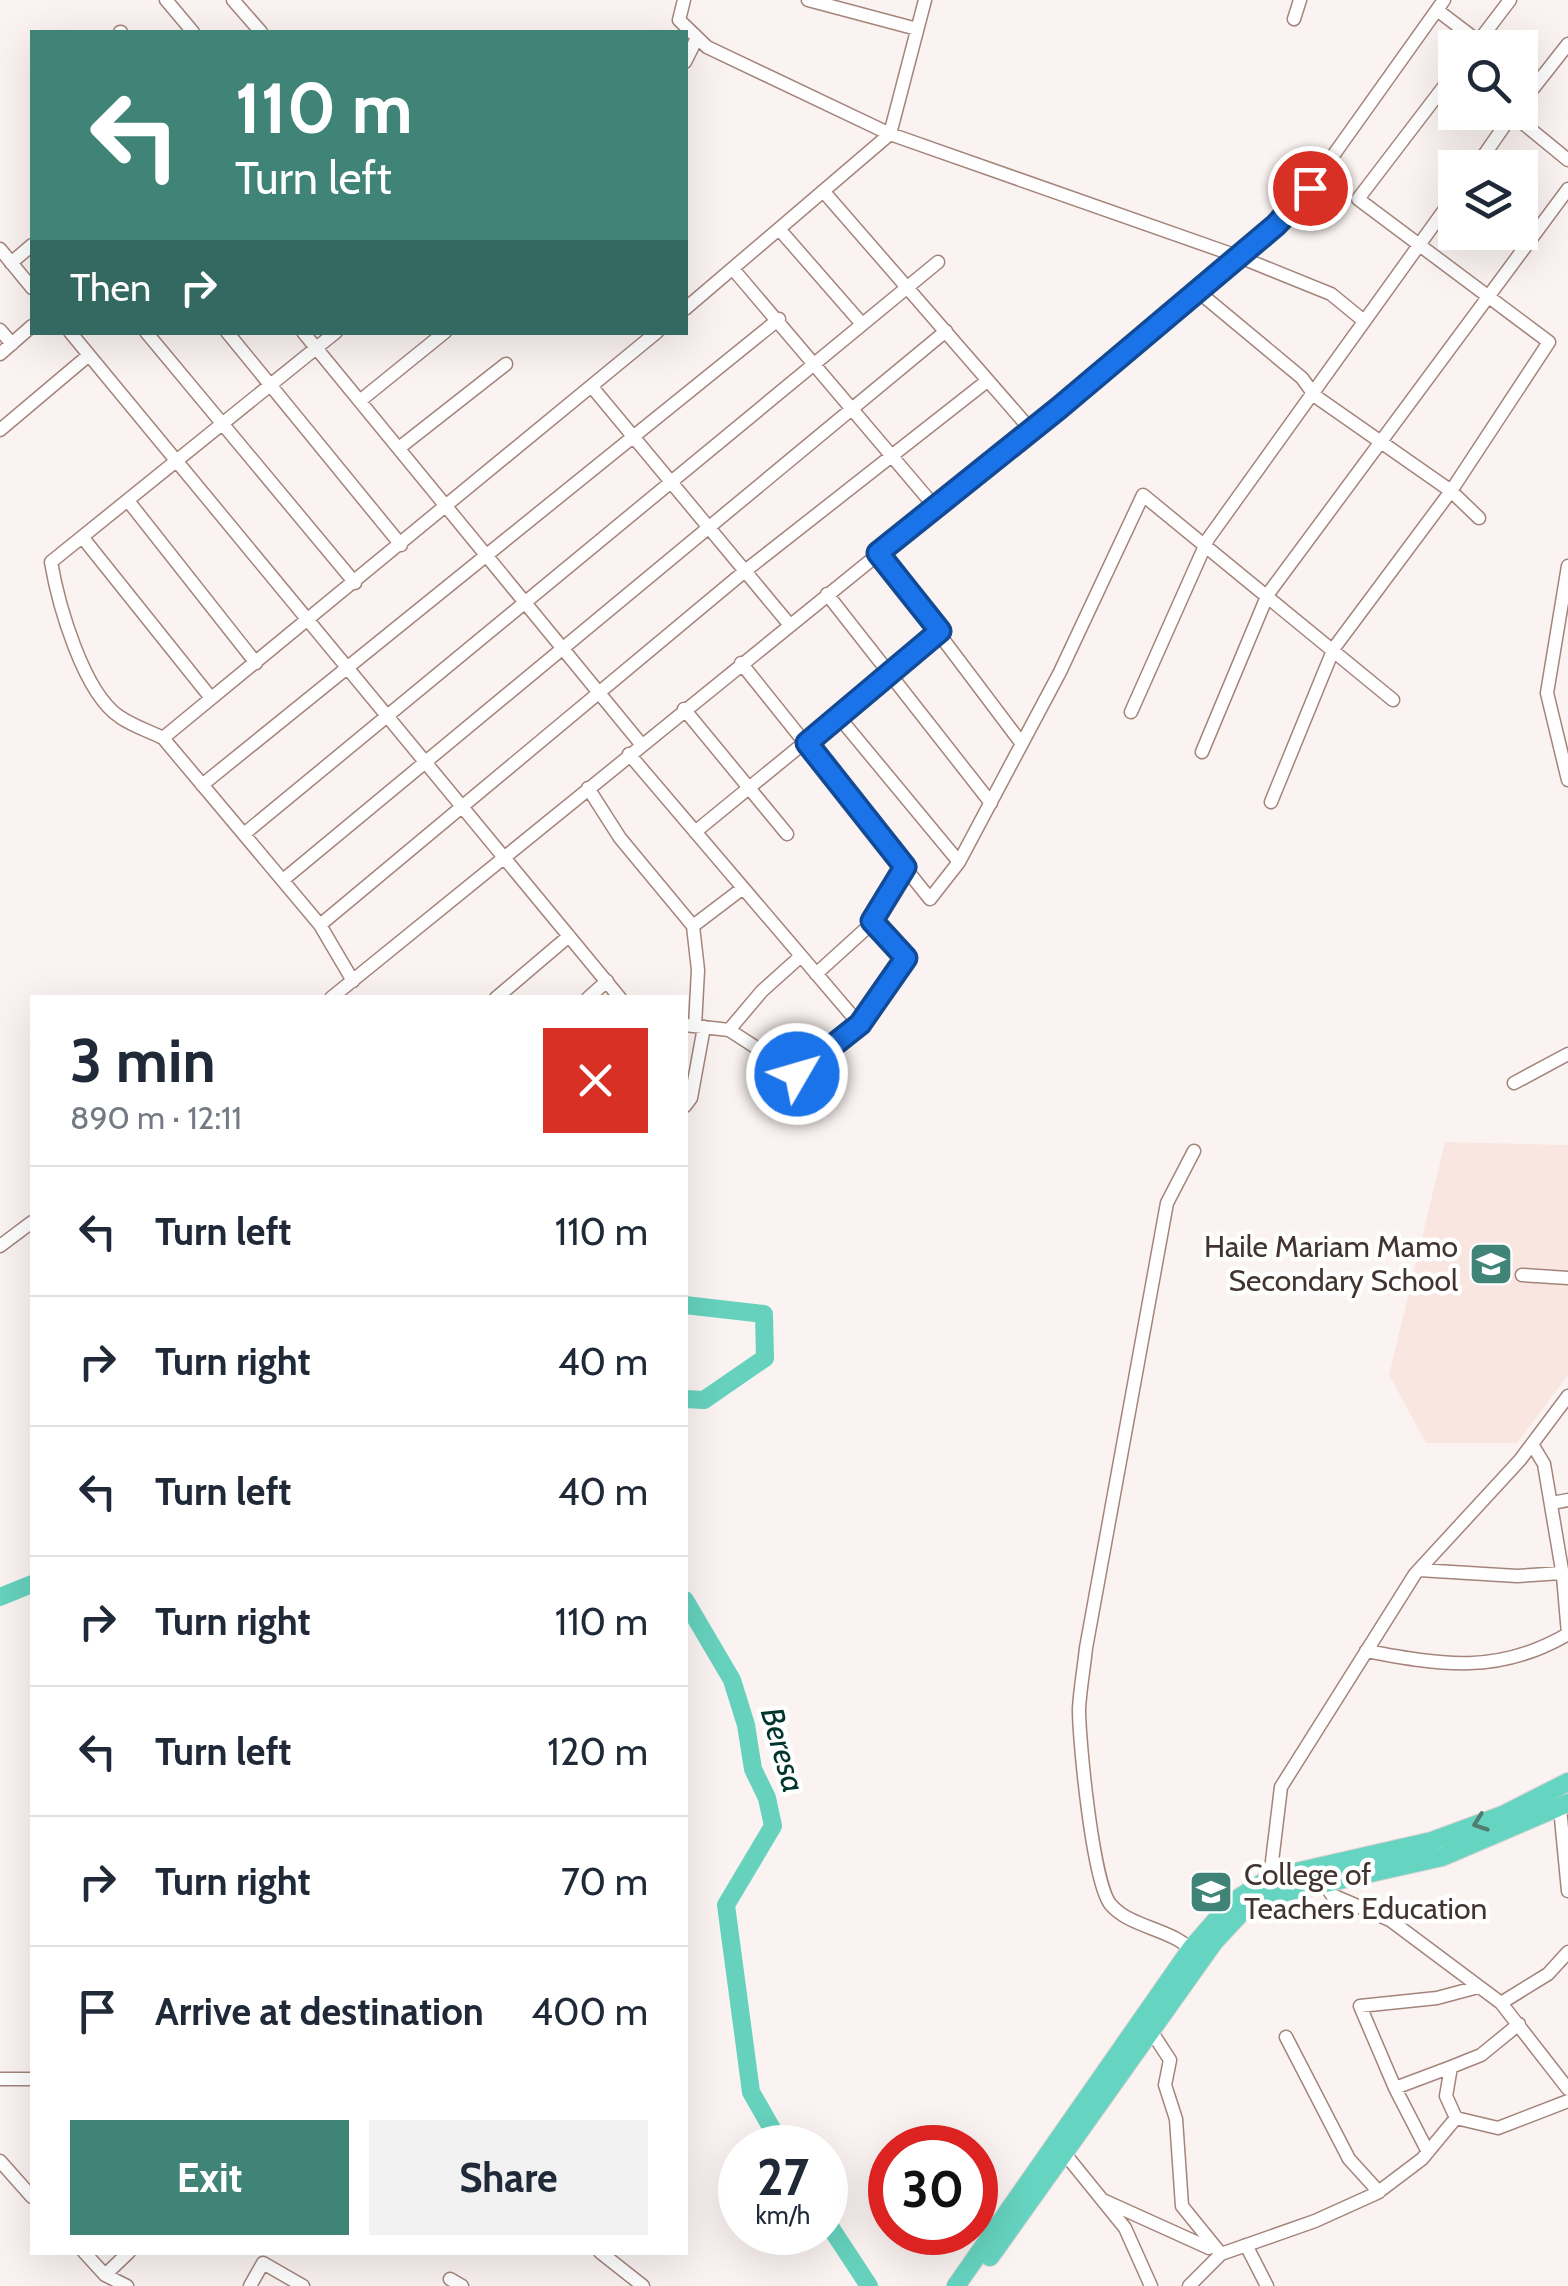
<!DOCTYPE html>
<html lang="en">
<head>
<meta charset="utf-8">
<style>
  :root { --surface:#fff; --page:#f2f2f3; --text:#1f2937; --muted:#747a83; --line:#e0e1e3; --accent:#408478 }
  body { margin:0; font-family:Cabin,sans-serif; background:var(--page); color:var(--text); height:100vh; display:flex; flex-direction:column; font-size:38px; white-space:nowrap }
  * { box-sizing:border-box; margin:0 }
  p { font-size:32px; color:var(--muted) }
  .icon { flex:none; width:55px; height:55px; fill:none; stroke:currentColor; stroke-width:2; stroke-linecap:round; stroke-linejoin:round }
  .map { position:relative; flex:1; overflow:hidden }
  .drawer { position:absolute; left:30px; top:995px; width:658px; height:1260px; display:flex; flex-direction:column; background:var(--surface); border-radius:0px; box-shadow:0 10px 40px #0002 }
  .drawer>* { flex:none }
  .hud { position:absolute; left:30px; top:30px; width:658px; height:305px; border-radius:0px; box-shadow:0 10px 40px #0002; background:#408478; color:#fff; overflow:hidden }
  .fabs { position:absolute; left:1438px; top:30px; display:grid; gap:20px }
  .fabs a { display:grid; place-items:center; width:100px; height:100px; border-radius:0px; background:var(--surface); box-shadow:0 10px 40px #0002; font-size:50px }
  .speed { position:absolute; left:718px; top:2125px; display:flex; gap:20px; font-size:50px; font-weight:700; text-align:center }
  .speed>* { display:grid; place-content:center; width:130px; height:130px; border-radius:50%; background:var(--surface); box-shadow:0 10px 40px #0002; line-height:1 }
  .speed small { font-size:25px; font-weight:400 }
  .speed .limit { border:15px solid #d22; background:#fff; color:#111 }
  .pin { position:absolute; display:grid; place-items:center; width:85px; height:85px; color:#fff; margin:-42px; border:5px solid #fff; border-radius:50%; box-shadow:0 2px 10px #0007 }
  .me { position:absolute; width:110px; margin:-55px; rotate:52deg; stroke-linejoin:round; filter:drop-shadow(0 0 8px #0008) }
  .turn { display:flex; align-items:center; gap:35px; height:210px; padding:0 40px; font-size:45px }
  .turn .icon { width:130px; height:130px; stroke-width:2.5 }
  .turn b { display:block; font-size:70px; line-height:85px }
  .then { display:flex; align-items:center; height:95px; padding:0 40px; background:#0003; gap:20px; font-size:38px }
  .round { display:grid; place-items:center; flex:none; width:105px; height:105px; border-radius:0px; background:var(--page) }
  .head { display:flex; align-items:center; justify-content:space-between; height:170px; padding:0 40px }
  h1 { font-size:60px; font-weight:800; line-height:75px }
  .cta { display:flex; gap:20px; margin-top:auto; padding:20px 40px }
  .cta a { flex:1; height:115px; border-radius:0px; background:var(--accent); color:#fff; font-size:40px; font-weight:800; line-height:115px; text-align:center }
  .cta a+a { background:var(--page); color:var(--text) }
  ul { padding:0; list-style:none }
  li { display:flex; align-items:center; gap:30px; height:130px; padding:0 40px; border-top:2px solid var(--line) }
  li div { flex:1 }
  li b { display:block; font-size:38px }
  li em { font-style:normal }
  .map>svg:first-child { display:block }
  .built { fill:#f9e6e1 }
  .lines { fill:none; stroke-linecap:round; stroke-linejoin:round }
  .river { stroke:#66d2be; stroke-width:18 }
  .minor-casing { stroke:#a4847b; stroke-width:15 }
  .highway-casing { stroke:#d5d2d1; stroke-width:20 }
  .minor { stroke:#fff; stroke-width:12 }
  .highway { stroke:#65d4c0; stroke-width:18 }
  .oneway { stroke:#527c71 }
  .route-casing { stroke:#114b97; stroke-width:25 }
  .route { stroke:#1a73e8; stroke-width:18 }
  .labels { text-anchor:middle; stroke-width:9; stroke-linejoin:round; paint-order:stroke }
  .poi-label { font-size:30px; fill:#423430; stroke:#fff; text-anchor:end }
  .water-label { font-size:32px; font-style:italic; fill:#00352e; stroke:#fff }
</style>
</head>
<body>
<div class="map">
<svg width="1568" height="2286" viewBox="0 0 1568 2286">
  <rect width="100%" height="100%" fill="#faf3f1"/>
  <!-- built -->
  <path class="built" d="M1445 1142 1568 1145V1375L1517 1443H1426L1389 1375Z"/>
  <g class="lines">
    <!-- river -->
    <path class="river" d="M685 1305 764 1314 765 1358 704 1400 685 1399
      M0 1597 32 1584
      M685 1600 732 1680 746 1725 753 1769 767 1798 773 1826 726 1905 751 2092 783 2148
      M825 2219 869 2286"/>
    <defs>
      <path id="minor" d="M166 0 193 32
        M233 0 261 32
        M684 0 679 20 707 47 890 134 1237 256 1331 294 1364 321
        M808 0 917 29
        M1437 10 1487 48
        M1294 19 1300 0
        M120 32H121
        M1475 46 1510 0
        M685 62 697 38
        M1520 72 1535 85
        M1520 105 1568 44
        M1513 115 1568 160
        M1475 168 1514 112
        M824 192 1031 430
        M779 229 862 324
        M0 249 32 288
        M11 263 32 245
        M733 269 935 507
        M1195 289 1302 378 1315 396 1451 491 1479 518
        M685 309 890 134 925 0
        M0 330 12 344
        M70 332 620 998
        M146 332 355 583
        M227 332 401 545
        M303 332 641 744
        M0 354 32 326
        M592 387 789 624
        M361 400 445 332
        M0 430 89 355
        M399 448 506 364
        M129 502 256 663
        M83 538 211 698
        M878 553 1022 744
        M1568 566 1547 693 1568 780
        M827 594 991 803
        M741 663 930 899 959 862 838 716
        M684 709 787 834
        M1131 712 1208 539 1455 195
        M163 738C149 731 133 726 120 717 83 693 58 603 51 562L336 332
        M1202 752 1268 594 1568 189
        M629 754 860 1025 797 1074 729 1030 685 1025
        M202 785 779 319
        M588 788 620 838 693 926 743 888
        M1271 802 1334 648 1451 491 1549 342 1358 199 1455 72
        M695 832 941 631
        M244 834 938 262
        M959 862 1060 672 1143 495 1393 700
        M283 880 946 331
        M320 925 745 571 987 381
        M693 926 698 970 695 1026
        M816 974 870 925 905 867
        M353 981 320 925 163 738 657 332
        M331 998 1050 415 1276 225 1310 188 1444 0
        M496 998 569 936
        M588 998 607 981
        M860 1025 905 959 872 921
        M729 1030 762 991 801 956
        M1514 1083 1568 1054
        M685 1106 691 1098 704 1027
        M1194 1151 1167 1203 1086 1648C1084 1668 1080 1689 1079 1709 1079 1741 1093 1885 1111 1905 1133 1930 1177 1928 1196 1956
        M0 1246 32 1222
        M1522 1275 1568 1278
        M1532 1444 1544 1464 1563 1576
        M1552 1503 1568 1500
        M1419 1570 1517 1576 1562 1573
        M1567 1576H1563L1568 1634
        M1366 1651C1442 1665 1498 1675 1568 1634
        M1560 1808 1568 1891
        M1270 1878 1281 1787 1415 1574 1520 1460 1568 1396
        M1320 1878 1332 1895 1390 1920 1501 2003 1568 2089
        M1501 2003 1548 1974 1568 1952
        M1151 2031 1170 2060 1165 2085 1176 2119 1182 2206 1221 2254
        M1286 2037 1349 2159 1379 2192
        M0 2079H32
        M1395 2088 1360 2006 1437 1998 1478 1987
        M1456 2118 1446 2096 1451 2067 1481 2055 1519 2024
        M1061 2149 1125 2228 1151 2286
        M1428 2152 1395 2088 1451 2067
        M0 2161 32 2197
        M1105 2201 1209 2248
        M1246 2245 1267 2286
        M84 2252 105 2275 127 2286
        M600 2252 643 2286
        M105 2275 129 2252
        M450 2279 462 2286
        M250 2286 263 2263 303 2286
        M1189 2286 1221 2254 1315 2221 1377 2193 1422 2159 1456 2118 1498 2128 1568 2101"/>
      <path id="highway" d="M990 2257 1214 1942 1240 1914 1268 1896 1442 1857 1568 1803
        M956 2286 1191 1949 1231 1903 1270 1878 1432 1841 1503 1815 1568 1782"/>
    </defs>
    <!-- minor casing -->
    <use href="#minor" class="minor-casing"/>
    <!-- highway casing -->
    <use href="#highway" class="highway-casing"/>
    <!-- minor -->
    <use href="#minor" class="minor"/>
    <!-- highway -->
    <use href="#highway" class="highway"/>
  </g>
  <!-- one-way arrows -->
  <defs><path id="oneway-chevron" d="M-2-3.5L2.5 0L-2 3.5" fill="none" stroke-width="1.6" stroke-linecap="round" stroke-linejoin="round" transform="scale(2.5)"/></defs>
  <use class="oneway" href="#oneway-chevron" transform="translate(1480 1823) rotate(160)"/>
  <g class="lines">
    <defs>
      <path id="route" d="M797 1074 860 1024 906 958 872 921 905 867 807 743 940 631 878 553 1059 408 1276 225 1310 188"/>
    </defs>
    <!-- route casing -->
    <use href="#route" class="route-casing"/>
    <!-- route -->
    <use href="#route" class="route"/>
  </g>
  <!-- icons -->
  <defs>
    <symbol id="school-square" viewBox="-11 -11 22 22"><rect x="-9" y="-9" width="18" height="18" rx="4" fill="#408478" stroke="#fff"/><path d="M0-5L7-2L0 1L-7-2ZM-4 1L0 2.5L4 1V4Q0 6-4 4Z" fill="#fff"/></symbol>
    <symbol id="university-square" viewBox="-11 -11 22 22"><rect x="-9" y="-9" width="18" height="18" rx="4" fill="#408478" stroke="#fff"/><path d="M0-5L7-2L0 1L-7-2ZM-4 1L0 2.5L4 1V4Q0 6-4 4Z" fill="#fff"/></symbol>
  </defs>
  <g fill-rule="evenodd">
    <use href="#school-square" x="1466" y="1239" width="50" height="50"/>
    <use href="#university-square" x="1186" y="1867" width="50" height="50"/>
  </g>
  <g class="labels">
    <!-- poi labels -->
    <g class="poi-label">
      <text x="1458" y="1257">Haile Mariam Mamo<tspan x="1458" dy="34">Secondary School</tspan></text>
      <text x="1244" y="1885" text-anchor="start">College of<tspan x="1244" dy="34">Teachers Education</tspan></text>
    </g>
    <!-- water labels -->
    <g class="water-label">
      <text transform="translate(783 1750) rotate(74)" y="11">Beresa</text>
    </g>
  </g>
</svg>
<div class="fabs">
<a><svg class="icon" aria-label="search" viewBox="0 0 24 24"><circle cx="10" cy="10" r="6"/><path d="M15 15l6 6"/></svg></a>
<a><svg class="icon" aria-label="layers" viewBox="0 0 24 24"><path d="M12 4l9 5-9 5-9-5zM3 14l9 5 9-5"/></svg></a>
</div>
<div class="speed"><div>27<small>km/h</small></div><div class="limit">30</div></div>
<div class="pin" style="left:1310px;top:188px;background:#d93025"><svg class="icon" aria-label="arrive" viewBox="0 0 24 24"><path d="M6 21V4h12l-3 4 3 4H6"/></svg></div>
<svg class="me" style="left:797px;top:1074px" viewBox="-20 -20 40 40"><circle r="17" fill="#1a73e8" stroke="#fff" stroke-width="3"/><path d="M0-11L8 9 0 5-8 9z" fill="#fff"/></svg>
<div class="hud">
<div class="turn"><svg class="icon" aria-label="left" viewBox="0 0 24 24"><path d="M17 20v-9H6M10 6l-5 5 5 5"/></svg><div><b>110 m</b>Turn left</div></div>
<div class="then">Then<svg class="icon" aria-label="right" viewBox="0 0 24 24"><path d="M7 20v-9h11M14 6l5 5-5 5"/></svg></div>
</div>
<section class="drawer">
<div class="head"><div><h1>3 min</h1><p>890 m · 12:11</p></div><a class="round" style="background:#d93025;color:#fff"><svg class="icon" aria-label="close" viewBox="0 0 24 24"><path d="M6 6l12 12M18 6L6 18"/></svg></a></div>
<ul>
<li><svg class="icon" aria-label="left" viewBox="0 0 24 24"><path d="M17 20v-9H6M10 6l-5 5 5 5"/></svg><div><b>Turn left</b></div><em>110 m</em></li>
<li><svg class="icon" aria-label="right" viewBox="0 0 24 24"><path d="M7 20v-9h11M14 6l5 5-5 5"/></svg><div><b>Turn right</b></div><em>40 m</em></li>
<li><svg class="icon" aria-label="left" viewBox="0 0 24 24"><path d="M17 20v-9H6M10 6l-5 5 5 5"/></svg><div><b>Turn left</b></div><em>40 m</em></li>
<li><svg class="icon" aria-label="right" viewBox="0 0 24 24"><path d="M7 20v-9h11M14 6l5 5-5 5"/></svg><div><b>Turn right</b></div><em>110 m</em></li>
<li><svg class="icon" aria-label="left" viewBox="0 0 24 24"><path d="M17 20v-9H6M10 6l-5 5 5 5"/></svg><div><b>Turn left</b></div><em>120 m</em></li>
<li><svg class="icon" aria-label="right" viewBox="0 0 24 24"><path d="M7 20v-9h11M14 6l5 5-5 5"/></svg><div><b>Turn right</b></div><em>70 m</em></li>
<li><svg class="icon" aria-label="arrive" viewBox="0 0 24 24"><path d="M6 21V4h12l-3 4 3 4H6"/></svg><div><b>Arrive at destination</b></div><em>400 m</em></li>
</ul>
<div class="cta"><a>Exit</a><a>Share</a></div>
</section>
</div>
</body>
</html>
